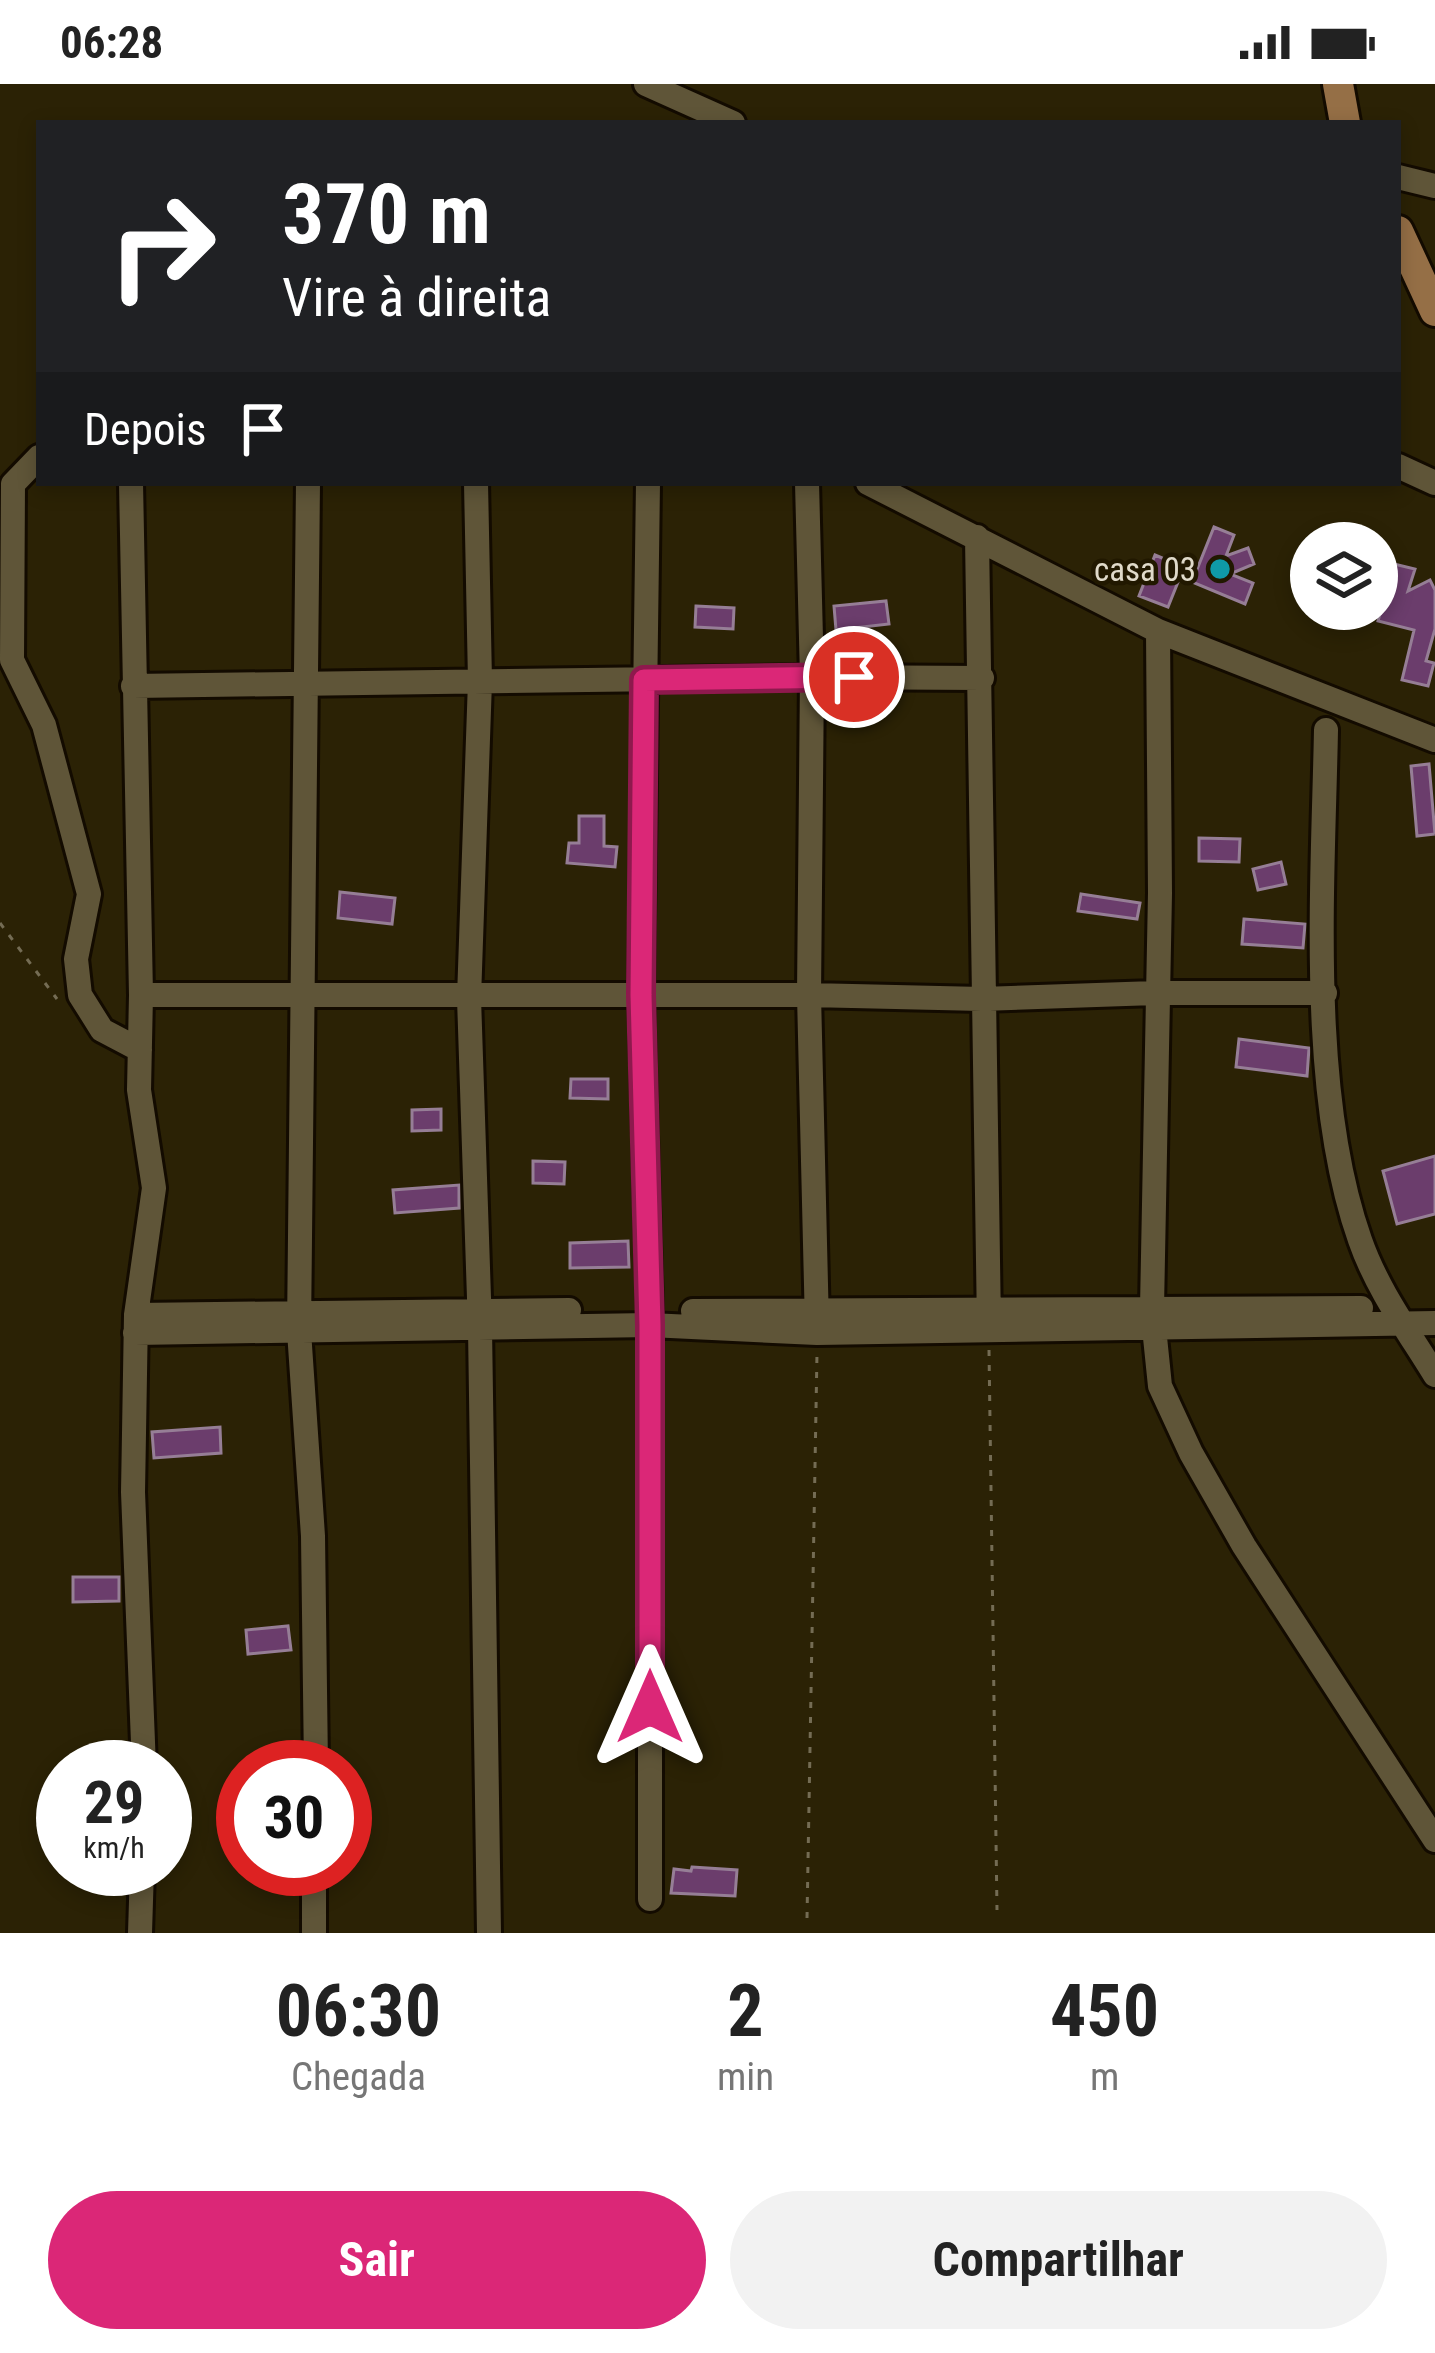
<!DOCTYPE html>
<html lang="pt">
<head>
<meta charset="utf-8">
<style>
  :root { --surface:#fff; --page:#f2f2f2; --text:#222; --muted:#767676; --accent:#db2777 }
  body { margin:0; font-family:"Roboto Condensed",sans-serif; background:var(--page); color:var(--text); height:100vh; display:flex; flex-direction:column; font-size:45px; white-space:nowrap }
  * { box-sizing:border-box; margin:0 }
  p { font-size:39px; color:var(--muted) }
  .icon { flex:none; width:66px; height:66px; fill:none; stroke:currentColor; stroke-width:2; stroke-linecap:round; stroke-linejoin:round }
  .map { position:relative; height:1849px; overflow:hidden }
  .side { display:flex; flex-direction:column; background:var(--surface); flex:1 }
  .side>* { flex:none }
  .hud { position:absolute; left:36px; top:36px; width:1365px; height:366px; border-radius:0px; box-shadow:0 6px 18px #0003; background:#202124; color:#fff; overflow:hidden }
  .controls { position:absolute; left:1290px; top:438px; display:grid; gap:24px }
  .controls a { display:grid; place-items:center; width:108px; height:108px; border-radius:50%; background:var(--surface); box-shadow:0 6px 18px #0003; font-size:60px }
  .speed { position:absolute; left:36px; top:1656px; display:flex; gap:24px; font-size:60px; font-weight:700; text-align:center }
  .speed>* { display:grid; place-content:center; width:156px; height:156px; border-radius:50%; background:var(--surface); box-shadow:0 6px 18px #0003; line-height:1 }
  .speed small { font-size:30px; font-weight:400 }
  .speed .limit { border:18px solid #d22; background:#fff; color:#111 }
  .pin { position:absolute; display:grid; place-items:center; width:102px; height:102px; color:#fff; margin:-51px; border:6px solid #fff; border-radius:50%; box-shadow:0 3px 12px #0007 }
  .me { position:absolute; width:132px; margin:-66px; rotate:0deg; stroke-linejoin:round; filter:drop-shadow(0 0 9px #0008) }
  .turn { display:flex; align-items:center; gap:42px; height:252px; padding:0 48px; font-size:54px }
  .turn .icon { width:156px; height:156px; stroke-width:2.5 }
  .turn b { display:block; font-size:84px; line-height:102px }
  .then { display:flex; align-items:center; height:114px; padding:0 48px; background:#0003; gap:24px; font-size:45px }
  .eta { display:flex; justify-content:space-evenly; align-items:center; height:204px; text-align:center }
  .eta b { font-size:72px; font-weight:700; line-height:84px }
  .button { display:flex; gap:24px; margin-top:auto; padding:24px 48px }
  .button a { flex:1; height:138px; border-radius:72px; background:var(--accent); color:#fff; font-size:48px; font-weight:700; line-height:138px; text-align:center }
  .button a+a { background:var(--page); color:var(--text) }
  .status { display:flex; justify-content:space-between; align-items:center; height:84px; padding:0 60px; background:var(--surface); direction:ltr }
  .status svg { height:33px; fill:currentColor }
  .map>svg:first-child { display:block }
  .building { fill:#6b3d6c; stroke:#967e96; stroke-width:3 }
  .lines { fill:none; stroke-linecap:round; stroke-linejoin:round }
  .minor-casing { stroke:#130b00; stroke-width:30 }
  .major-casing { stroke:#130b00; stroke-width:36 }
  .path { stroke:#746c54; stroke-width:3; stroke-dasharray:6 9; stroke-linecap:butt }
  .minor { stroke:#5f5538; stroke-width:24 }
  .major { stroke:#956f46; stroke-width:30 }
  .route-casing { stroke:#8e194d; stroke-width:30 }
  .route { stroke:#db2777; stroke-width:21 }
  .culture-dot { fill:#0f9aa8; stroke:#211800; stroke-width:4.5 }
  .labels { text-anchor:middle; stroke-width:9; stroke-linejoin:round; paint-order:stroke }
  .poi-label { font-size:33px; fill:#e0daca; stroke:#211800; text-anchor:end }
</style>
</head>
<body>
<div class="status"><b>06:28</b><svg viewBox="0 0 49 12"><path d="M0 12V9h3v3zM5 12V6h3v6zM10 12V3h3v9zM15 12V0h3v12zM26 1h20v11H26zM47 4h2v5h-2z"/></svg></div>
<div class="map">
<svg width="1435" height="1849" viewBox="0 0 1435 1849">
  <rect width="100%" height="100%" fill="#2b2205"/>
  <!-- building -->
  <path class="building" d="M1214 443 1234 451 1226 472 1248 464 1254 480 1230 490 1253 499 1245 520 1192 498Z
    M1155 471 1184 483 1168 523 1139 512Z
    M1394 480 1415 485 1408 507 1430 496 1435 506V545L1426 577 1434 579 1428 602 1402 596 1414 546 1378 537Z
    M886 517 889 540 836 546 834 522Z
    M696 522 734 524 733 545 695 543Z
    M1429 680 1435 750 1417 752 1411 682Z
    M579 732H604V762L617 763 615 783 567 779 569 759H579Z
    M1199 754 1240 755 1239 778 1199 777Z
    M1281 778 1286 800 1258 806 1253 785Z
    M340 808 395 814 392 840 338 834Z
    M1081 810 1140 819 1137 835 1078 827Z
    M1244 835 1305 840 1303 864 1242 860Z
    M1239 955 1309 964 1307 992 1236 983Z
    M571 995H608V1015L570 1014Z
    M441 1025V1046L412 1047V1026Z
    M1435 1072V1130L1397 1140 1383 1087Z
    M533 1077 565 1078 564 1100 533 1099Z
    M459 1101V1124L395 1129 393 1106Z
    M628 1157 629 1183 570 1184V1159Z
    M220 1343 221 1369 154 1374 152 1348Z
    M73 1493H119V1517L73 1518Z
    M288 1542 291 1566 248 1570 246 1546Z
    M692 1783 737 1786 735 1812 671 1809 674 1785 691 1787Z"/>
  <g class="lines">
    <defs>
      <path id="minor" d="M646 0 733 39
        M1398 93 1435 102
        M39 373 13 400 12 576 44 641 89 810 76 875 80 911 102 946 140 966
        M1398 382 1435 399
        M131 399 141 911 139 1006 154 1104 136 1231 133 1408 144 1683
        M308 399 299 1247 313 1452 316 1683
        M476 399 480 597 469 914 480 1244 489 1849
        M648 399 641 911 650 1226V1815
        M807 399 812 593 809 911 817 1242
        M868 399 1158 547 1435 656
        M977 453 989 1242
        M1158 547 1160 809 1152 1224 1160 1302 1191 1369 1244 1462 1435 1756
        M133 602 812 593 982 594
        M1326 646C1323 801 1308 1009 1360 1156 1377 1205 1408 1247 1435 1291
        M141 911H809L982 915 1155 909H1325
        M693 1227 1361 1224
        M136 1231 569 1226
        M135 1249 650 1241 817 1249 1435 1239
        M140 1849 142 1785
        M314 1849V1785"/>
      <path id="major" d="M1338 0 1345 39
        M1398 147 1435 227"/>
    </defs>
    <!-- minor casing -->
    <use href="#minor" class="minor-casing"/>
    <!-- major casing -->
    <use href="#major" class="major-casing"/>
    <!-- path -->
    <path class="path" d="M0 839 57 915
      M989 1266 997 1826
      M807 1834 817 1269"/>
    <!-- minor -->
    <use href="#minor" class="minor"/>
    <!-- major -->
    <use href="#major" class="major"/>
  </g>
  <g class="lines">
    <defs>
      <path id="route" d="M650 1623V1241L641 911 644 596 854 593"/>
    </defs>
    <!-- route casing -->
    <use href="#route" class="route-casing"/>
    <!-- route -->
    <use href="#route" class="route"/>
  </g>
  <!-- markers -->
  <circle class="culture-dot" cx="1220" cy="485" r="12"/>
  <g class="labels">
    <!-- poi labels -->
    <g class="poi-label">
      <text x="1196" y="497">casa 03</text>
    </g>
  </g>
</svg>
<div class="controls">
<a><svg class="icon" aria-label="layers" viewBox="0 0 24 24"><path d="M12 4l9 5-9 5-9-5zM3 14l9 5 9-5"/></svg></a>
</div>
<div class="speed"><div>29<small>km/h</small></div><div class="limit">30</div></div>
<div class="pin" style="left:854px;top:593px;background:#d93025"><svg class="icon" aria-label="arrive" viewBox="0 0 24 24"><path d="M6 21V4h12l-3 4 3 4H6"/></svg></div>
<svg class="me" style="left:650px;top:1623px" viewBox="-20 -20 40 40"><path d="M0-17L14 15 0 8-14 15z" fill="#db2777" stroke="#fff" stroke-width="4"/></svg>
<div class="hud">
<div class="turn"><svg class="icon" aria-label="right" viewBox="0 0 24 24"><path d="M7 20v-9h11M14 6l5 5-5 5"/></svg><div><b>370 m</b>Vire à direita</div></div>
<div class="then">Depois<svg class="icon" aria-label="arrive" viewBox="0 0 24 24"><path d="M6 21V4h12l-3 4 3 4H6"/></svg></div>
</div>
</div>
<section class="side">
<div class="eta">
<div><b>06:30</b><p>Chegada</p></div>
<div><b>2</b><p>min</p></div>
<div><b>450</b><p>m</p></div>
</div>
<div class="button"><a>Sair</a><a>Compartilhar</a></div>
</section>
</body>
</html>
